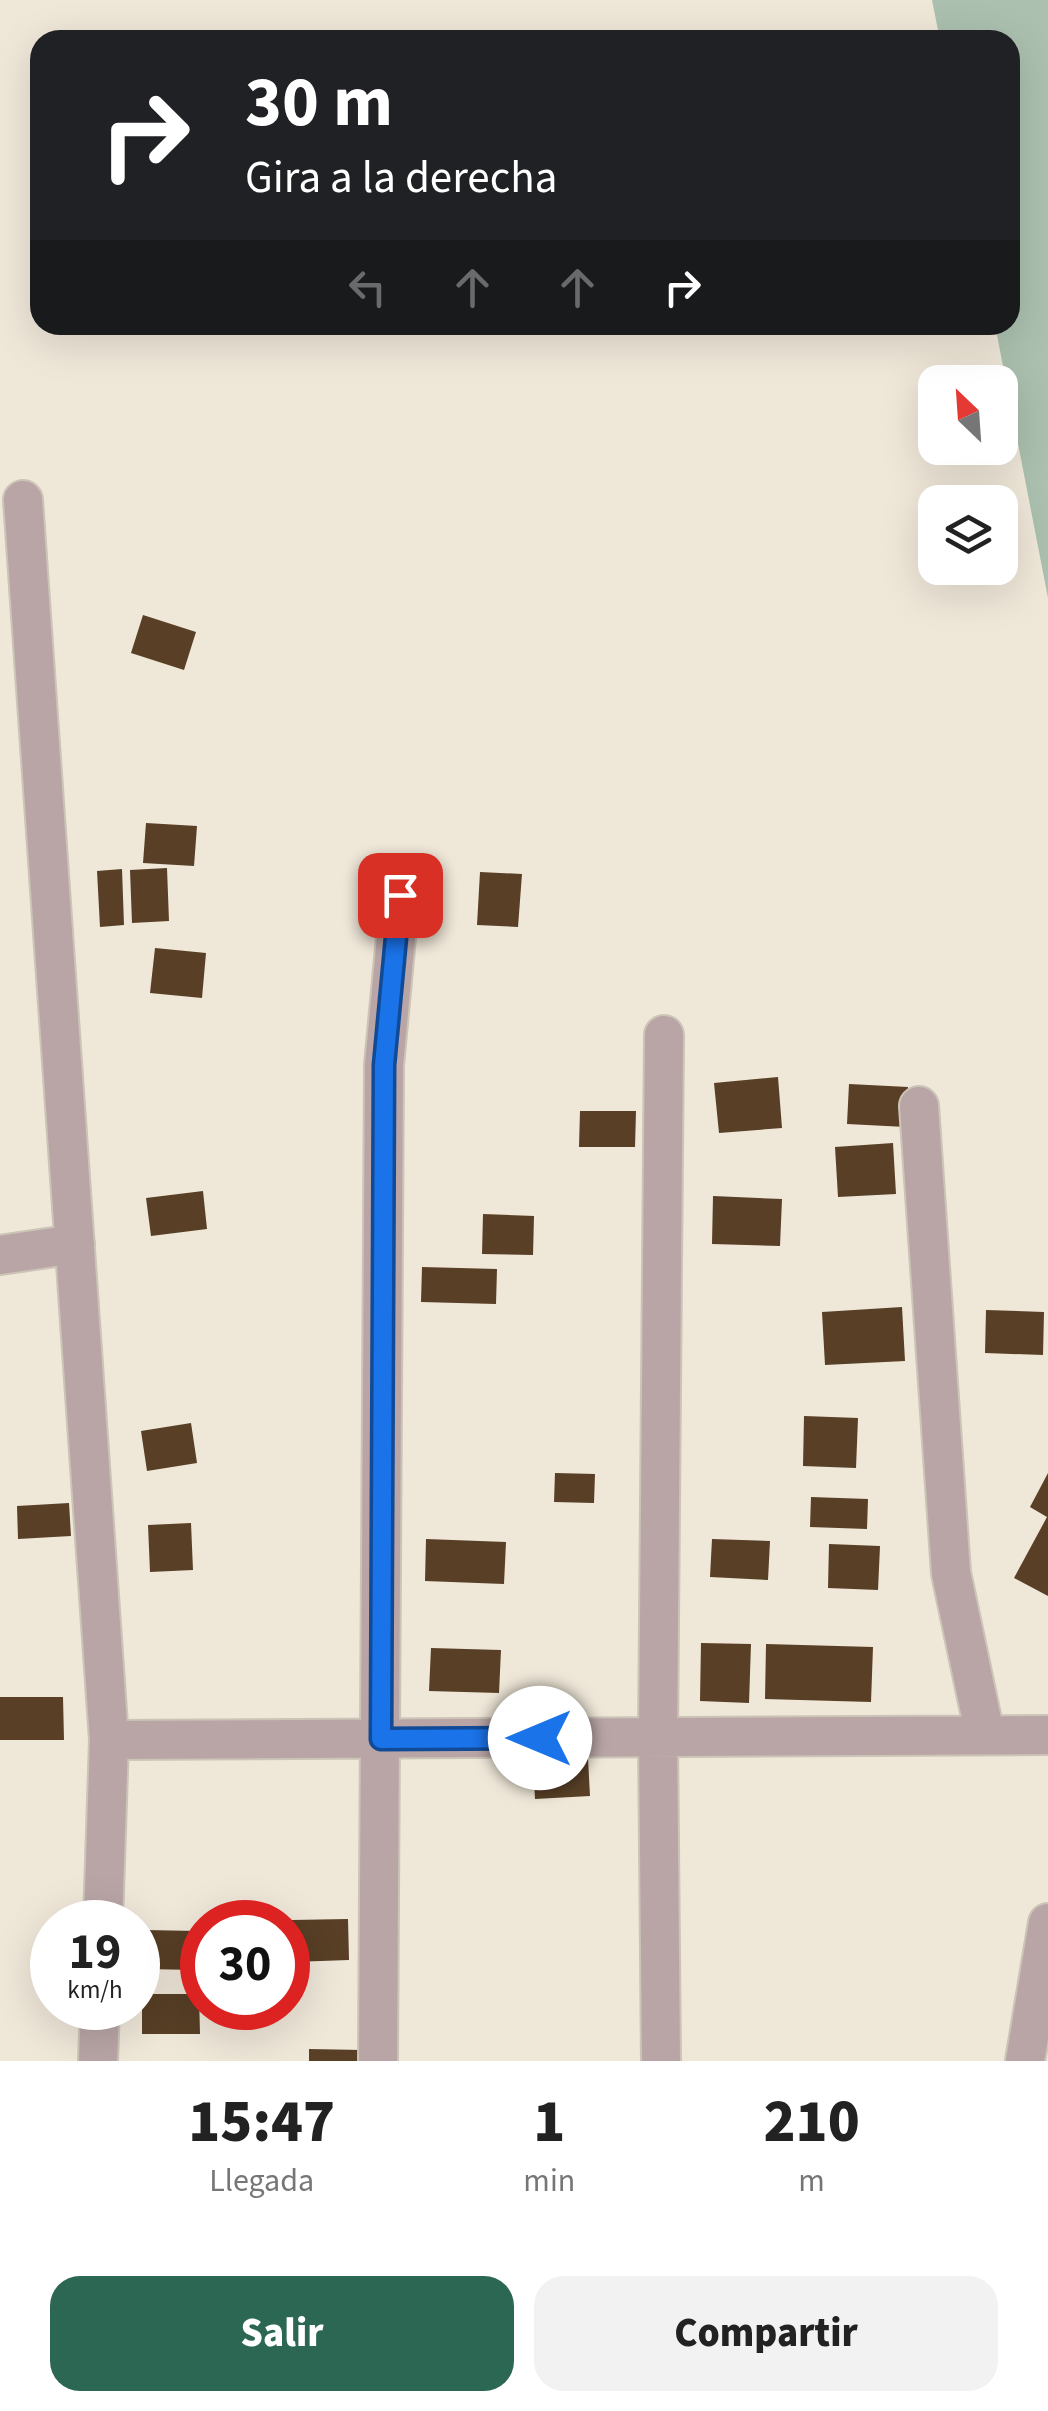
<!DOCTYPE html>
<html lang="es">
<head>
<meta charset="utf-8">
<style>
  :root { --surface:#fff; --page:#f2f2f2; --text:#222; --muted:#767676; --accent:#2b6752 }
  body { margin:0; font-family:"Source Sans 3",sans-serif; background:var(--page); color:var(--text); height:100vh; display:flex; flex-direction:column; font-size:38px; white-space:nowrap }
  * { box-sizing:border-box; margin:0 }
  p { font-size:32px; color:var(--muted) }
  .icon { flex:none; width:55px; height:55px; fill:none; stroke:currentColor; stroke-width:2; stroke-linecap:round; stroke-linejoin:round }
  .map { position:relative; height:2061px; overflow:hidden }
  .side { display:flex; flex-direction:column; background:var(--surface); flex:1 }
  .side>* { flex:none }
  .banner { position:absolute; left:30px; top:30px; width:990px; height:305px; border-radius:30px; box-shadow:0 10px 40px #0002; background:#202124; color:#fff; overflow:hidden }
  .needle { width:65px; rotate:335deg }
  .buttons { position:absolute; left:918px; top:365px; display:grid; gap:20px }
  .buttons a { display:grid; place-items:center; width:100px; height:100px; border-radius:20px; background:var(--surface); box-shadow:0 10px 40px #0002; font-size:50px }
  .speed { position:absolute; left:30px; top:1900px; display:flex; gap:20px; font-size:50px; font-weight:700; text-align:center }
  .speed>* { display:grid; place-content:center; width:130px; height:130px; border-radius:50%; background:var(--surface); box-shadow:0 10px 40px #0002; line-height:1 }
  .speed small { font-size:25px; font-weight:400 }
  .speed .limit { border:15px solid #d22; background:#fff; color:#111 }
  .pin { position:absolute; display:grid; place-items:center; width:85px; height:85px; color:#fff; margin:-42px; border-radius:20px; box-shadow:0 5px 15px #0006 }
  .me { position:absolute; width:110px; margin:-55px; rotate:270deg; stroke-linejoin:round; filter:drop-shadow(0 0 8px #0008) }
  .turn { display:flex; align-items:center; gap:35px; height:210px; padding:0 50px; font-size:45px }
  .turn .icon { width:130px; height:130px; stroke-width:2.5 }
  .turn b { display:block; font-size:70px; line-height:85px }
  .lanes { display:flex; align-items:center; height:95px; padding:0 50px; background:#0003; justify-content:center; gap:50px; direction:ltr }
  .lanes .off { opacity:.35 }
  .eta { display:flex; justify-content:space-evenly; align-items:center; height:170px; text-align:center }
  .eta b { font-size:60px; font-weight:800; line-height:70px }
  .primary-button { display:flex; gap:20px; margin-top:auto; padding:20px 50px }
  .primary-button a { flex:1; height:115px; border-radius:30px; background:var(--accent); color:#fff; font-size:40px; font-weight:800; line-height:115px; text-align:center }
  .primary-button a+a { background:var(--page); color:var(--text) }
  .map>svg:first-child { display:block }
  .green { fill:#abc0ae }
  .building { fill:#583f26 }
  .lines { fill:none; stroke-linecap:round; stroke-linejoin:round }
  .minor-casing { stroke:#cbc4b7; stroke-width:42 }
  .minor { stroke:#b9a5a5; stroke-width:38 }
  .route-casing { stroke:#114b97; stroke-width:25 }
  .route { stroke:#1a73e8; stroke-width:18 }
</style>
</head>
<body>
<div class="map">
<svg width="1048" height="2061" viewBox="0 0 1048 2061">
  <rect width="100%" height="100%" fill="#efe7d8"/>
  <!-- green -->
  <path class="green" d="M932 0H1048V598L995 325H1010V40H940Z"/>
  <!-- building -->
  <path class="building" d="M143 615 196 632 184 670 131 653Z
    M146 823 197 826 194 866 143 863Z
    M167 868 169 921 132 923 130 870Z
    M122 869 124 925 100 927 97 871Z
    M480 872 522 874 518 927 477 925Z
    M155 948 206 953 202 998 150 993Z
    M778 1077 782 1128 719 1133 714 1083Z
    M849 1084 908 1087 906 1127 847 1124Z
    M580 1111H636L635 1147H579Z
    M893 1143 896 1194 838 1197 835 1147Z
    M203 1191 207 1229 151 1236 146 1198Z
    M713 1196 782 1199 780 1246 712 1244Z
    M483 1214 534 1216 533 1255 482 1254Z
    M422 1267 497 1269 496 1304 421 1302Z
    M902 1307 905 1361 825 1365 822 1312Z
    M986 1310 1044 1312 1043 1355 985 1353Z
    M804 1416 858 1418 856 1468 803 1466Z
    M191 1423 197 1463 147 1471 141 1431Z
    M555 1473 595 1474 594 1503 554 1502Z
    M1048 1473V1596L1014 1578 1047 1517 1030 1507Z
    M811 1497 868 1499 867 1529 810 1527Z
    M69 1503 71 1536 18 1539 17 1506Z
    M191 1523 193 1570 150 1572 148 1525Z
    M426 1539 506 1542 504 1584 425 1581Z
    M712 1539 770 1541 768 1580 710 1577Z
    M829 1544 880 1546 878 1590 828 1588Z
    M701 1643 751 1644 749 1703 700 1701Z
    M766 1644 873 1647 871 1702 765 1699Z
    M431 1648 501 1650 499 1693 429 1691Z
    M0 1697H63L64 1740H0Z
    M588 1758 590 1796 535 1799 533 1761Z
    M348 1919 349 1960 292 1962V1920Z
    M145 1930 197 1931 196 1970 144 1969Z
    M142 1994H199L200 2034H142Z
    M309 2049 362 2050 361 2061H309Z"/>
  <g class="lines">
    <defs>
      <path id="minor" d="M23 500 109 1740 103 1922
        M919 1106 951 1573 985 1735
        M0 1255 75 1244
        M109 1740 1048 1735
        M98 2061 100 2008
        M378 2061 384 1065 400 895
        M661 2061 658 1738 664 1035
        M1025 2061 1048 1923"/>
    </defs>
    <!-- minor casing -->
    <use href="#minor" class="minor-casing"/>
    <!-- minor -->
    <use href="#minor" class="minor"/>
  </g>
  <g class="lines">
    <defs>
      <path id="route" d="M400 895 384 1065 381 1739 540 1738"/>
    </defs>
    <!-- route casing -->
    <use href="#route" class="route-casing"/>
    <!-- route -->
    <use href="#route" class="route"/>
  </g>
</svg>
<div class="buttons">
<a><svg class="needle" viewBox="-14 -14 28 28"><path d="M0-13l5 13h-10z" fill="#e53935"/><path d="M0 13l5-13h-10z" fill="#767676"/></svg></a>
<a><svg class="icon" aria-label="layers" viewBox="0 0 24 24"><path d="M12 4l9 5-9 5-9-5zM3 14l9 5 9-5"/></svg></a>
</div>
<div class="speed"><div>19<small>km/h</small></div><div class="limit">30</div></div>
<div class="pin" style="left:400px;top:895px;background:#d93025"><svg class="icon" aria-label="arrive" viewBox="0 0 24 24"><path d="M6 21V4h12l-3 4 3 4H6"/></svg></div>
<svg class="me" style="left:540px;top:1738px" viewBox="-20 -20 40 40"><circle r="19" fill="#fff"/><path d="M0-13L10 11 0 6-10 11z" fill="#1a73e8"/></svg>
<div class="banner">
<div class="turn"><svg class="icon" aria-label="right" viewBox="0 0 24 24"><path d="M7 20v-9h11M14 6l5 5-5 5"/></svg><div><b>30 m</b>Gira a la derecha</div></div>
<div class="lanes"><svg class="icon off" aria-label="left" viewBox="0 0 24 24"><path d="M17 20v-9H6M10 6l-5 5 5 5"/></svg><svg class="icon off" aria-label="ahead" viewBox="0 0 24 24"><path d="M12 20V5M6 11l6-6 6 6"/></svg><svg class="icon off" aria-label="ahead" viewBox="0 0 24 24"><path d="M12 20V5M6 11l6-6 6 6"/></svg><svg class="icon" aria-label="right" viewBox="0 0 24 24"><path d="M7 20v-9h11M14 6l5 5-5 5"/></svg></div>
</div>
</div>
<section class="side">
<div class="eta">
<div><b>15:47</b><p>Llegada</p></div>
<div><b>1</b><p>min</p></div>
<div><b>210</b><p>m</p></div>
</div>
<div class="primary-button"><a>Salir</a><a>Compartir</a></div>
</section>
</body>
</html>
